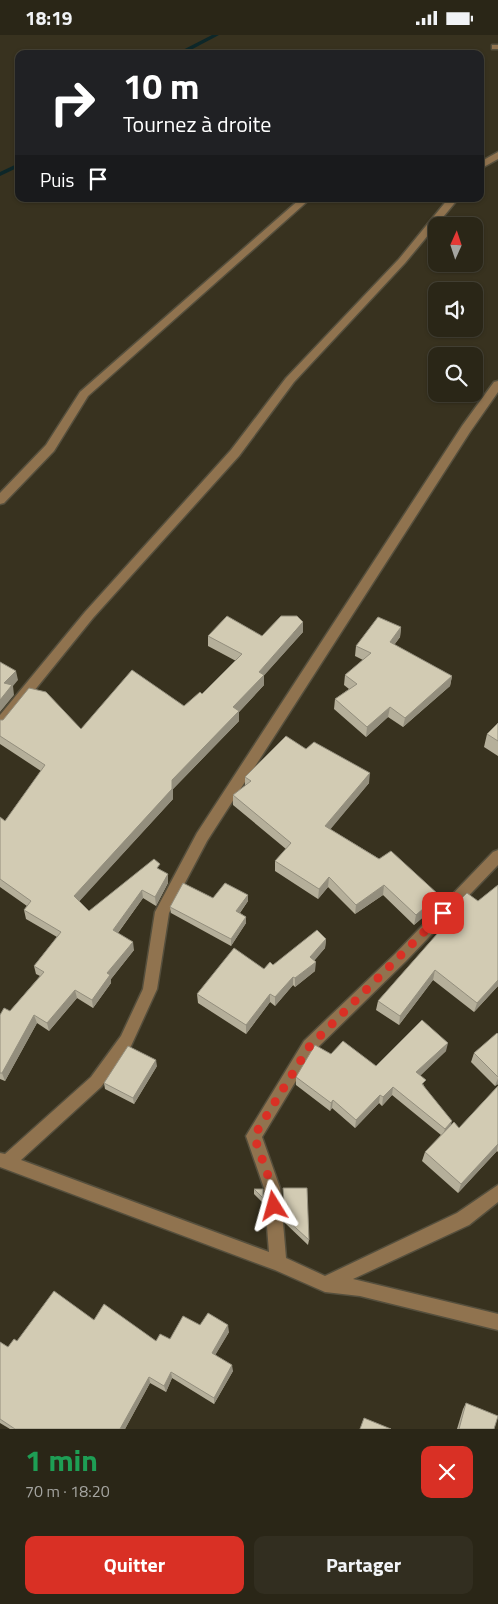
<!DOCTYPE html>
<html lang="fr">
<head>
<meta charset="utf-8">
<style>
  :root { --surface:#2a2617; --page:#322e20; --text:#f1f3f6; --muted:#a5a5a1; --line:#464336; --accent:#d93025 }
  body { margin:0; font-family:"Titillium Web",sans-serif; background:var(--page); color:var(--text); height:100vh; display:flex; flex-direction:column; font-size:19px; white-space:nowrap }
  * { box-sizing:border-box; margin:0 }
  p { font-size:16px; color:var(--muted) }
  .icon { flex:none; width:28px; height:28px; fill:none; stroke:currentColor; stroke-width:2; stroke-linecap:round; stroke-linejoin:round }
  .map { position:relative; height:1394px; overflow:hidden }
  .drawer { display:flex; flex-direction:column; background:var(--surface); flex:1 }
  .drawer>* { flex:none }
  .banner { position:absolute; left:15px; top:15px; width:469px; height:152px; border-radius:10px; box-shadow:0 1px 4px #0004,0 0 0 1px var(--line); background:#202124; color:#fff; overflow:hidden }
  .needle { width:32px; rotate:3deg }
  .fabs { position:absolute; left:428px; top:182px; display:grid; gap:10px }
  .fabs a { display:grid; place-items:center; width:55px; height:55px; border-radius:10px; background:var(--surface); box-shadow:0 1px 4px #0004,0 0 0 1px var(--line); font-size:25px }
  .pin { position:absolute; display:grid; place-items:center; width:42px; height:42px; color:#fff; margin:-21px; border-radius:10px; box-shadow:0 2px 8px #0006 }
  .me { position:absolute; width:55px; margin:-28px; rotate:352deg; stroke-linejoin:round; filter:drop-shadow(0 0 4px #0008) }
  .turn { display:flex; align-items:center; gap:18px; height:105px; padding:0 25px; font-size:22px }
  .turn .icon { width:65px; height:65px; stroke-width:2.5 }
  .turn b { display:block; font-size:35px; line-height:42px }
  .then { display:flex; align-items:center; height:48px; padding:0 25px; background:#0003; gap:10px; font-size:19px }
  .round { display:grid; place-items:center; flex:none; width:52px; height:52px; border-radius:10px; background:var(--page) }
  .head { display:flex; align-items:center; justify-content:space-between; height:85px; padding:0 25px }
  h1 { font-size:30px; font-weight:700; line-height:38px; color:#1e9e55 }
  .action { display:flex; gap:10px; margin-top:auto; padding:10px 25px }
  .action a { flex:1; height:58px; border-radius:10px; background:var(--accent); color:#fff; font-size:20px; font-weight:700; line-height:58px; text-align:center }
  .action a+a { background:var(--page); color:var(--text) }
  .status { display:flex; justify-content:space-between; align-items:center; height:35px; padding:0 25px; background:var(--surface); direction:ltr }
  .status svg { height:14px; fill:currentColor }
  .map>svg:first-child { display:block }
  .lines { fill:none; stroke-linecap:round; stroke-linejoin:round }
  .stream { fill:#0d2729; fill-rule:evenodd }
  .minor-casing { stroke:#554f3d; stroke-width:3 }
  .minor { fill:#90734f; fill-rule:evenodd }
  .wall { fill:#b5af9a }
  .shaded-wall { fill:#938e7d }
  .building { fill:#d2cbb3; stroke:#938e7d }
  .route { stroke:#d93025; stroke-width:9; stroke-dasharray:0 16.2 }
</style>
</head>
<body>
<div class="status"><b>18:19</b><svg viewBox="0 0 49 12"><path d="M0 12V9h3v3zM5 12V6h3v6zM10 12V3h3v9zM15 12V0h3v12zM26 1h20v11H26zM47 4h2v5h-2z"/></svg></div>
<div class="map">
<svg width="498" height="1394" viewBox="0 0 498 1394">
  <rect width="100%" height="100%" fill="#38321f"/>
  <g class="lines">
    <!-- stream -->
    <path class="stream" d="M212 0H219L183 19H175Z
      M19 128V132L0 141V137Z"/>
    <defs>
      <path id="minor" d="M492 10H498V14H492Z
        M498 117V124L480 134V127Z
        M300 164H310L88 361 54 416 4 468 0 469V458L46 410 80 357Z
        M448 164H458L405 228 294 347 239 421 93 583 4 693 0 694V680L85 577 231 415 286 343 399 224Z
        M498 346V357L470 397 207 806 169 878 157 954 131 1011 101 1052 21 1125 269 1217 264 1153 246 1101 249 1096 304 1006 396 918 493 817 498 815V830L406 926 314 1016 262 1102 280 1153 286 1223 325 1241 457 1178 498 1150V1167L469 1190 353 1244 498 1279V1295L360 1261 325 1257 275 1235 0 1132V1118L5 1119 91 1042 121 1001 143 954 155 877 197 798 462 391 494 347Z"/>
    </defs>
    <!-- minor casing -->
    <use href="#minor" class="minor-casing"/>
    <!-- minor -->
    <use href="#minor" class="minor"/>
  </g>
  <!-- wall -->
  <path class="wall" d="M401 592 400 602 394 610 452 641 450 651 403 692 388 682 366 702 334 674 335 664 349 654 344 650 345 640 363 625 355 621 356 611Z
    M303 597 264 640V650L239 677V686L173 754V764L79 866 89 876 160 835 168 848 156 871 143 863 118 898 134 915 111 944V948L93 973 77 963 49 996 37 988 5 1046 0 1044V980L10 976 40 941 36 939 34 931 57 902 26 884 24 875 27 871 0 852V782L5 786 41 736 0 709V685L81 694 184 671 202 659 236 626 208 611V601H262Z
    M498 688V721L484 712 487 699Z
    M306 714 369 748 330 794 439 860 437 870 414 890 383 860 355 879 328 852 318 864 275 836V826L286 814 233 770V760L245 751V742Z
    M498 850V951L474 977 433 945 399 990 376 975 378 966 446 889 445 888 447 878 478 866Z
    M213 863 248 866 240 878 246 882V888L231 911 171 878 170 872Z
    M326 904 325 913 314 925 315 936 295 952 293 950 275 971 270 967 246 999 198 968 197 959 264 934Z
    M498 999V1049L495 1051 471 1027 474 1018Z
    M446 1016 420 1040 424 1051 451 1090 459 1093 498 1051V1117L497 1116 458 1158 422 1126 425 1117 441 1100 392 1060 382 1071 379 1068 355 1093 332 1073 330 1076 296 1050V1042L331 1019 376 1031Z
    M157 1031 134 1069 105 1054 104 1048Z
    M283 1153 309 1205 308 1210 285 1188Z
    M254 1154 263 1163V1168L254 1159Z
    M94 1285 156 1306 170 1304 200 1290 229 1297 215 1320 233 1336 214 1369 172 1343 166 1357 150 1348 125 1394H10L0 1388V1307L8 1312 17 1306Z
    M466 1368 494 1394H457L463 1374Z"/>
  <!-- shaded-wall -->
  <path class="shaded-wall" d="M303 587V597L260 645 264 640V650L239 677V686L173 754V764L76 870 74 861 233 672 259 637Z
    M401 592 400 602 389 617 390 607Z
    M16 636 18 645 13 651 14 660 0 677V665L4 648Z
    M452 641 450 651 403 692 405 683Z
    M390 672 388 682 366 702 367 692Z
    M370 738 369 748 324 802 325 791Z
    M168 839V848L156 871 155 862Z
    M329 842 328 852 318 864 319 854Z
    M384 850 383 860 355 879 356 870Z
    M142 855 143 863 114 903 113 895Z
    M248 860V866L236 883V876Z
    M439 860 437 870 414 890 416 880Z
    M246 882V888L231 911V904Z
    M326 904 325 913 310 931V922Z
    M133 907 134 915 111 944V948L93 973 92 965 107 938Z
    M316 927 315 936 295 952V943Z
    M435 935 433 945 399 990 400 981Z
    M293 942V950L275 971V962Z
    M498 945V951L474 977 477 968Z
    M75 955 77 963 49 996 47 988Z
    M270 959V967L246 999V990Z
    M34 980 37 988 5 1046 2 1038Z
    M448 1008 446 1016 415 1046 416 1037Z
    M156 1025 157 1031 134 1069 133 1063Z
    M498 1043V1049L495 1051Z
    M393 1052 392 1060 382 1071 383 1062Z
    M380 1060 379 1068 355 1093 356 1085Z
    M333 1065 332 1073 330 1076 331 1068Z
    M452 1086 450 1094 442 1102 445 1094Z
    M498 1109 497 1116 458 1158 461 1149Z
    M228 1290 229 1297 213 1324 212 1318Z
    M232 1330 233 1336 214 1369V1363Z
    M171 1337 172 1343 166 1357 164 1351Z
    M149 1342 150 1348 125 1394H120Z"/>
  <!-- building -->
  <path class="building" d="M227 581 262 601 281 581H297L303 587 259 637 264 640 233 672 239 676 172 745V754L74 861 89 876 154 824 160 829 157 833 168 839 155 862 142 855 113 895 133 907 107 938 110 940 92 965 75 955 47 988 34 980 2 1038H0V980L4 973 10 976 44 937 34 931 61 897 24 875 31 866 0 844V782L5 786 45 730 0 701V685H3L29 653 46 657 81 694 132 635 184 671 200 657 202 659 242 619 208 601Z
    M378 582 401 592 390 607 452 641 405 683 390 672 367 692 335 664 357 649 345 640 371 618 356 611Z
    M0 627 16 636 4 648 12 650 0 665Z
    M498 688V706L487 699Z
    M286 701 306 714 314 707 370 738 325 791 379 824 391 816 439 860 416 880 384 850 356 870 329 842 319 854 275 826 291 808 233 760 251 746 245 742Z
    M183 848 213 863 225 848 248 860 236 876 246 882 231 904 170 872Z
    M498 850V945L477 968 435 935 400 981 378 966 452 882 447 878 467 858 478 866Z
    M317 895 326 904 310 922 316 927 295 943 293 942 275 962 270 959 246 990 197 959 234 913 264 934 270 927 273 930Z
    M422 985 448 1008 416 1037 426 1045 422 1049 452 1086 445 1094 393 1052 383 1062 380 1060 356 1085 333 1065 331 1068 296 1042 315 1010 331 1019 343 1006 376 1031Z
    M497 998 498 999V1042L474 1018Z
    M128 1011 156 1025 133 1063 104 1048Z
    M498 1051V1109L461 1149 425 1117 454 1087 459 1093Z
    M283 1153H307L309 1205 285 1183Z
    M254 1154H263V1163Z
    M54 1256 94 1285 104 1269 156 1306 160 1299 170 1304 183 1281 200 1290 208 1278 228 1290 212 1318 232 1330 214 1363 171 1337 164 1351 149 1342 120 1394H15L0 1384V1307L8 1312 14 1304 17 1306Z
    M466 1368 498 1381 494 1394H459Z
    M364 1383 391 1394H360Z"/>
  <g class="lines">
    <!-- route -->
    <path class="route" d="M274 1171 272 1152 254 1101 309 1012 443 878"/>
  </g>
</svg>
<div class="fabs">
<a><svg class="needle" viewBox="-14 -14 28 28"><path d="M0-13l5 13h-10z" fill="#e53935"/><path d="M0 13l5-13h-10z" fill="#a5a5a1"/></svg></a>
<a><svg class="icon" aria-label="sound" viewBox="0 0 24 24"><path d="M4 9h4l5-4v14l-5-4H4zM17 9q2 3 0 6"/></svg></a>
<a><svg class="icon" aria-label="search" viewBox="0 0 24 24"><circle cx="10" cy="10" r="6"/><path d="M15 15l6 6"/></svg></a>
</div>
<div class="pin" style="left:443px;top:878px;background:#d93025"><svg class="icon" aria-label="arrive" viewBox="0 0 24 24"><path d="M6 21V4h12l-3 4 3 4H6"/></svg></div>
<svg class="me" style="left:274px;top:1171px" viewBox="-20 -20 40 40"><path d="M0-17L14 15 0 8-14 15z" fill="#d93025" stroke="#fff" stroke-width="4"/></svg>
<div class="banner">
<div class="turn"><svg class="icon" aria-label="right" viewBox="0 0 24 24"><path d="M7 20v-9h11M14 6l5 5-5 5"/></svg><div><b>10 m</b>Tournez à droite</div></div>
<div class="then">Puis<svg class="icon" aria-label="arrive" viewBox="0 0 24 24"><path d="M6 21V4h12l-3 4 3 4H6"/></svg></div>
</div>
</div>
<section class="drawer">
<div class="head"><div><h1>1 min</h1><p>70 m · 18:20</p></div><a class="round" style="background:#d93025;color:#fff"><svg class="icon" aria-label="close" viewBox="0 0 24 24"><path d="M6 6l12 12M18 6L6 18"/></svg></a></div>
<div class="action"><a>Quitter</a><a>Partager</a></div>
</section>
</body>
</html>
